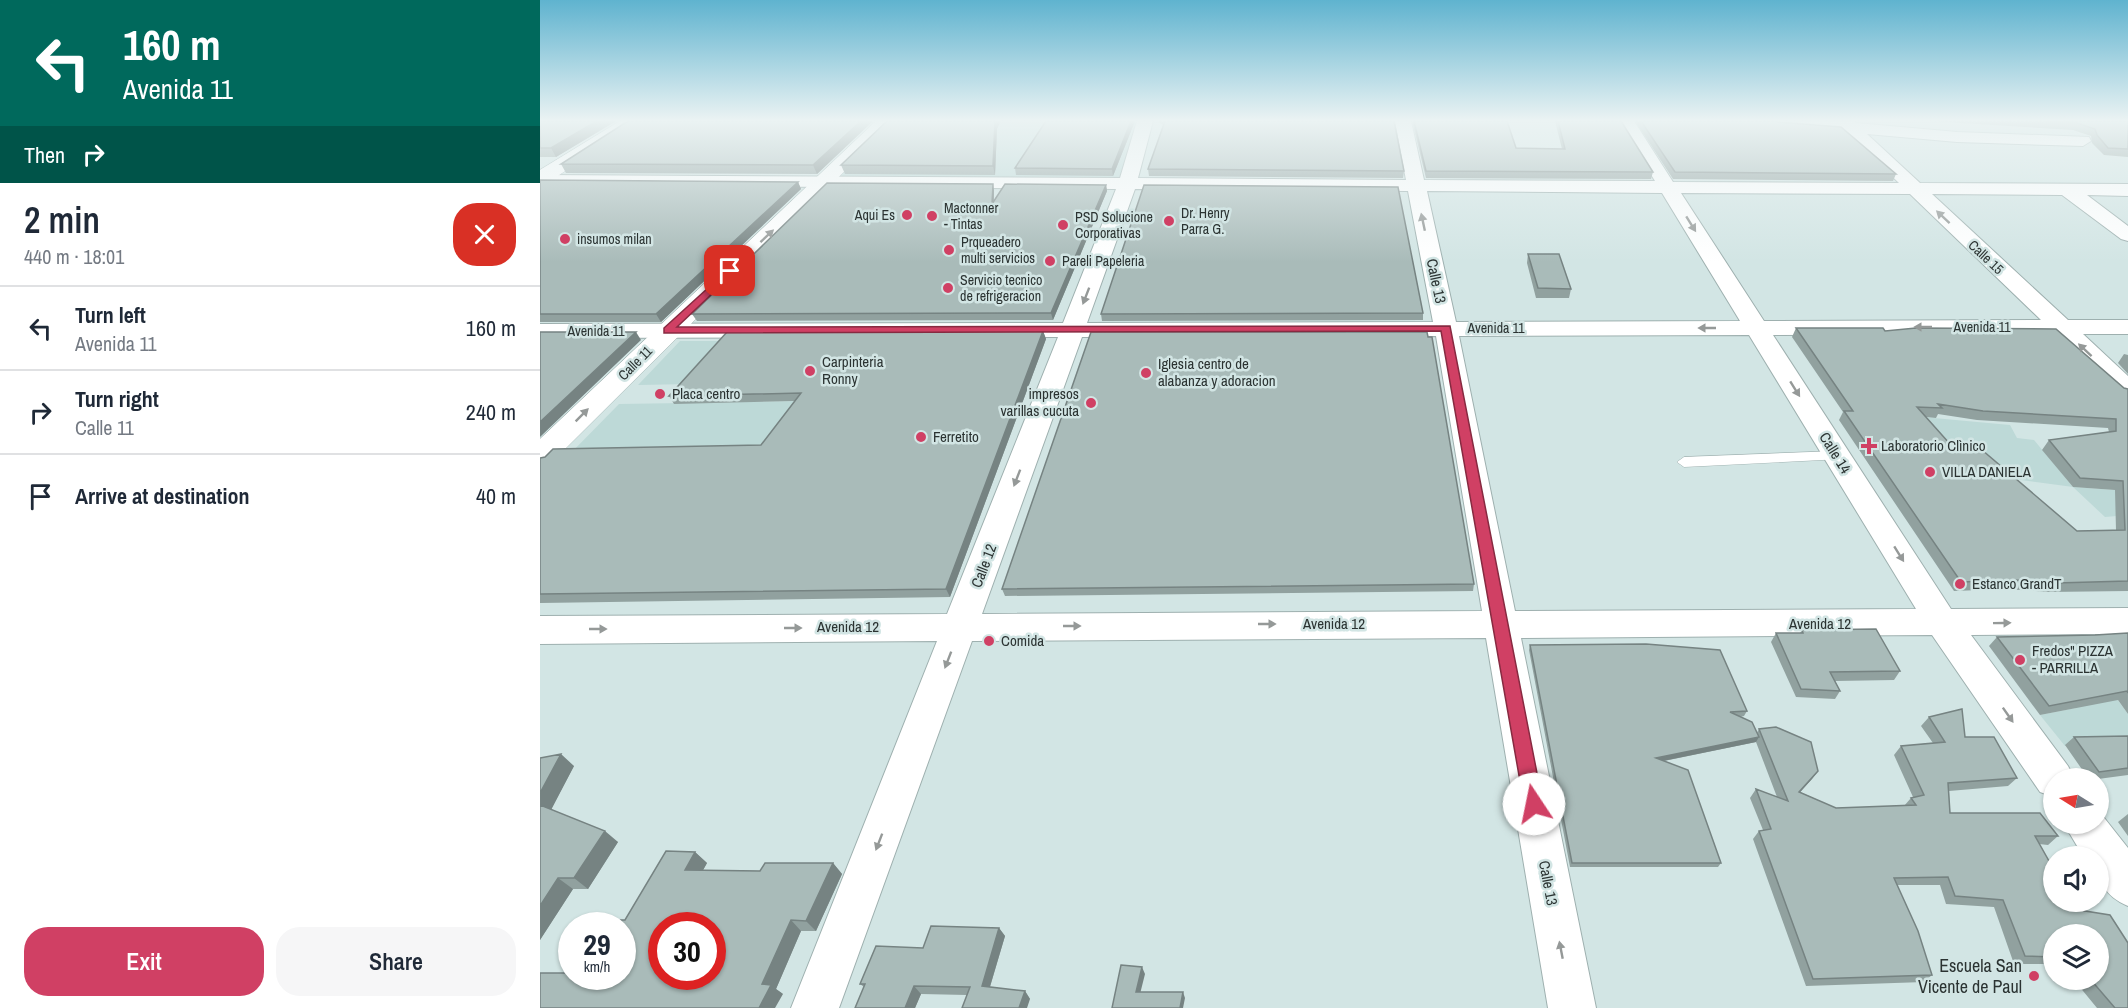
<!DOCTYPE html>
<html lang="en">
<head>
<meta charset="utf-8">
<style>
  :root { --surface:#fff; --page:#f6f6f7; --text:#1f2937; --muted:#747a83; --line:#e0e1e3; --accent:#d04064 }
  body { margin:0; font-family:"Archivo Narrow",sans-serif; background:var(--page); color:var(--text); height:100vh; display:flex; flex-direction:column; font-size:22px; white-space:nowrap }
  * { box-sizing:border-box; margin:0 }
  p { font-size:20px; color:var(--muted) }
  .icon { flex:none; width:33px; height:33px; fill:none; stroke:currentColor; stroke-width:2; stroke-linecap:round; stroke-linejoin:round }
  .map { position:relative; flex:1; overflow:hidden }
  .drawer { display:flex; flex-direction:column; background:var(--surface); width:540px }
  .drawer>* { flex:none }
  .hud { background:#00695c; color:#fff; overflow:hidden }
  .needle { width:39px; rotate:281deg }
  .tools { position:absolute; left:1503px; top:768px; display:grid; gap:12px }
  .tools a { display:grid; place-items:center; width:66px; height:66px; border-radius:50%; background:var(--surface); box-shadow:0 2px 4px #0004; font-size:30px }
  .speed { position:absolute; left:18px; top:912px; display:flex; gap:12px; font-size:30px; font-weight:700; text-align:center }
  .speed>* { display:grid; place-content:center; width:78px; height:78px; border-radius:50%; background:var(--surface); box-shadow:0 2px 4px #0004; line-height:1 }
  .speed small { font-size:15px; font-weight:400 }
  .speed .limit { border:9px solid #d22; background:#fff; color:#111 }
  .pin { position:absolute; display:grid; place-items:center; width:51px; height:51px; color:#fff; margin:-26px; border-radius:12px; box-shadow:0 3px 9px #0006 }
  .me { position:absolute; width:66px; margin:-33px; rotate:349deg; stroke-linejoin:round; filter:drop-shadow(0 0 4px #0008) }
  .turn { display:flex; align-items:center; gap:21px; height:126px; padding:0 24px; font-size:27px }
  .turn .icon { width:78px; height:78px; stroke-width:2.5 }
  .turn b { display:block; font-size:42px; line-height:51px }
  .then { display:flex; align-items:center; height:57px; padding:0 24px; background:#0003; gap:12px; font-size:22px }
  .round { display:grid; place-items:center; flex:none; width:63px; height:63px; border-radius:24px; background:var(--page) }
  .headline { display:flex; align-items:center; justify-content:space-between; height:102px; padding:0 24px }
  h1 { font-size:36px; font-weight:600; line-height:45px }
  .cta { display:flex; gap:12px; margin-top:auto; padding:12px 24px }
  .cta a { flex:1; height:69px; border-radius:24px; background:var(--accent); color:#fff; font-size:24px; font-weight:600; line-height:69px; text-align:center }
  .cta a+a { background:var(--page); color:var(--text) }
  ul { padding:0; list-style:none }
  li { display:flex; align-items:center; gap:18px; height:84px; padding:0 24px; border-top:2px solid var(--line) }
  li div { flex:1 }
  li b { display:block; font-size:22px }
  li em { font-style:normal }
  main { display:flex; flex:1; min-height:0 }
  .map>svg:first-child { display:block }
  .built { fill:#bdd9d7 }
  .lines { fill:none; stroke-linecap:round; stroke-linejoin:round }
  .service-casing { stroke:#9eb0af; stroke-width:1 }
  .minor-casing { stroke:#9eb0af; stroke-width:2 }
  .tertiary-casing { stroke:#9eb0af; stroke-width:1 }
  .service { fill:#fff; fill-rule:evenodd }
  .minor { fill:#fff; fill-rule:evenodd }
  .tertiary { fill:#fff; fill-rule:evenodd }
  .wall { fill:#91a19f; fill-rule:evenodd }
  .shaded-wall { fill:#768382 }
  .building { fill:#a9bbb9; stroke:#768382; stroke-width:1.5; fill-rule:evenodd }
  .oneway { fill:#959998 }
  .route { fill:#d04064; stroke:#872a41; stroke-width:1.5 }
  .poi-dot { fill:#d04064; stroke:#d2e5e4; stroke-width:2 }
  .labels { text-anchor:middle; stroke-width:5; stroke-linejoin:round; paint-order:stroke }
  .far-poi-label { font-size:14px; fill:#2b3332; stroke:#d2e5e4; text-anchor:start }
  .far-street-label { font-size:14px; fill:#2b3332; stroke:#d2e5e4 }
  .street-label { font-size:15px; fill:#2b3332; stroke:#d2e5e4 }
  .poi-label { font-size:15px; fill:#2b3332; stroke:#d2e5e4; text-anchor:start }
  .near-poi-label { font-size:18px; fill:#2b3332; stroke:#d2e5e4; text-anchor:end }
</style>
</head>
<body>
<main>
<section class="drawer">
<div class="hud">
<div class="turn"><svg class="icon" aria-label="left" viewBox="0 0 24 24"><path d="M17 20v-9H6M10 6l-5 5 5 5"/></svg><div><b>160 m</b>Avenida 11</div></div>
<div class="then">Then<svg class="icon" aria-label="right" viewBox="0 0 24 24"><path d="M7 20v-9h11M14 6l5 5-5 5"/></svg></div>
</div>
<div class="headline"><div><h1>2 min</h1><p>440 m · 18:01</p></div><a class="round" style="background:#d93025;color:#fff"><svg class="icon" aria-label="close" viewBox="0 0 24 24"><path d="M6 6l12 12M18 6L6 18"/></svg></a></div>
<ul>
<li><svg class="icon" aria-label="left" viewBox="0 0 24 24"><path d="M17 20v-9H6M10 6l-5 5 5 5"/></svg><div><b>Turn left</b><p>Avenida 11</p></div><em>160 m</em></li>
<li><svg class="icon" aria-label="right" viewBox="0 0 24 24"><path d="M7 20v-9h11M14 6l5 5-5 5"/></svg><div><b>Turn right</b><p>Calle 11</p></div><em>240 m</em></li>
<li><svg class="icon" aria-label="arrive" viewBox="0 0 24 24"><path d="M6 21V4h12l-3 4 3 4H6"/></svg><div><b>Arrive at destination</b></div><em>40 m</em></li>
</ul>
<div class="cta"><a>Exit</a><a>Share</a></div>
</section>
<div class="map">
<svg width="1588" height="1008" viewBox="0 0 1588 1008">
  <rect width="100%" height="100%" fill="#d2e5e4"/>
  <!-- built -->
  <path class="built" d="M350 121H600L579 178 295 177Z
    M140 341H190L152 384 98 385Z
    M266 401 230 448 26 458 79 404Z
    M1372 416 1470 425 1477 438 1494 440 1533 487 1588 491V515L1565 517 1533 487 1452 476 1410 463Z
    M1555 669 1588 714V745L1525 746 1500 715 1536 708Z"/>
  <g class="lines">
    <defs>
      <path id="service" d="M1297 451 1302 453 1304 456 1302 459 1144 467 1137 462 1144 457Z"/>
      <path id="minor" d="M597 121H613L598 178 866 180 855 121H871L884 180 1115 181 1078 121H1094L1133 182 1359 183 1306 132 1236 126 1228 121H1315L1316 123 1417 132 1549 137 1551 141 1543 146 1417 142 1327 134 1380 183 1588 184V196L1547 195 1588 226V241L1581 239 1522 195 1392 194 1528 320H1588V334H1543L1588 376V398L1579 395 1515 334 1233 335 1411 609 1588 608V634L1431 635 1528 766 1534 778H1514V797L1500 792 1392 635 981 638 1056 1008H1008L946 638 432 641 299 1008H251L397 641 0 644V616L407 614 518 337 0 338V324L523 323 576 189 0 185V175L580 178ZM595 189 868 191 893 322 547 323ZM887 191 1122 193 1200 321 916 322ZM1141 193 1370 194 1501 320 1224 321ZM1209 335 1376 609 975 611 919 336ZM896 336 942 611 442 614 542 337Z
        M1558 810 1588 848V906C1564 896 1558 881 1558 856H1543L1524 824H1558Z"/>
      <path id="tertiary" d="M80 121H101L7 183 0 185V170Z
        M336 121H355L11 463 0 466V439Z"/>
    </defs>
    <!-- service casing -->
    <use href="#service" class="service-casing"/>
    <!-- minor casing -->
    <use href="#minor" class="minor-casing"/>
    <!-- tertiary casing -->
    <use href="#tertiary" class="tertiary-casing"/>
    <!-- service -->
    <use href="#service" class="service"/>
    <!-- minor -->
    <use href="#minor" class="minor"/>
    <!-- tertiary -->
    <use href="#tertiary" class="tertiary"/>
  </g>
  <!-- wall -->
  <path class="wall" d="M0 121H76L16 157H0Z
    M88 121H333L277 174 26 173 21 164Z
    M506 121H595L573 176 476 175 475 168Z
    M617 121H854L864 171 863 178 609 176 608 169 623 125Z
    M872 121H967L976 148 1022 149 1015 121H1081L1113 172 1111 179 886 178Z
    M1095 121H1236L1356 174 1353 181 1133 179Z
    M1387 121H1588V157L1564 155 1552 143 1551 136 1533 130Z
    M457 129 455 175 305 174 301 165Z
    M0 181 258 182 261 189 121 322H0Z
    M566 185 567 191 513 320 157 321 152 314 454 190V201Z
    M988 254 1031 289 1029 298H996L987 263Z
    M883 313V320L562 321 561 314Z
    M1256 328 1345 331 1588 389V591L1508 592 1466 589 1414 591 1299 420 1303 412 1252 337ZM1398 414 1437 420 1568 428 1569 432 1509 440 1502 450 1533 487 1575 490 1576 530 1537 531 1418 453 1386 417 1396 418Z
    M503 331 506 339 410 597 0 603V458L221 445 255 401 134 404 129 396Z
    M1584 354 1588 355V374L1578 363Z
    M934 584 933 591 465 596 462 589Z
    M1262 630 1360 671 1354 680 1295 681 1300 691 1295 699 1256 697 1231 642 1236 633H1260Z
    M1588 633V714L1578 700 1500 715 1449 646 1457 637 1555 635Z
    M990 645 1207 711 1204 716 1200 717 1217 733 1219 729 1278 771 1260 792 1296 808 1364 806 1371 798 1373 797 1354 755 1361 746 1393 743 1381 726 1389 717 1425 737 1477 778 1468 786 1409 791 1410 813 1518 836 1508 845 1499 844 1514 902 1539 910 1588 1008H1557L1534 980H1558L1514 934V964H1474L1454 907 1406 904 1400 885H1357L1392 975 1384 982 1266 986 1213 839 1219 831 1223 830 1210 798 1216 789 1237 797 1216 742 1124 761 1181 863 1178 867H1030L989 650Z
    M1588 736V775L1558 779 1548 778 1525 745 1534 737Z
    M0 758 34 766 11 809 78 842 48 889H33L0 940Z
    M1588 814V836L1578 822Z
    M155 852 167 863 163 870 220 871 293 863 302 874 276 931H261L236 989 243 994 29 973 85 920Z
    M459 928 465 936 450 987 485 991 490 999 427 995 381 994 375 1008H315L324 987 320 984 383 948Z"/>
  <!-- shaded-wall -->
  <path class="shaded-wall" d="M57 121H76L16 157 11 148Z
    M321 121H333L277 174 273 165Z
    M455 121H461L457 129 455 175 453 166Z
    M591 121H595L573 176 572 169Z
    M258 182 261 189 121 322 116 314Z
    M453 184 454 190 453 211 452 204Z
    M566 185 567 191 513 320 511 313Z
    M503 331 506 339 410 597 406 589Z
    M96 332 101 340 0 437V422Z
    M1219 737 1216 742 1113 763 1116 758Z
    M21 754 34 766 9 814 0 807V793Z
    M1278 771 1272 779 1253 800 1259 792Z
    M65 831 78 842 48 889 34 878Z
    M155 852 167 863 157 881 145 870Z
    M293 863 302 874 276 931 266 921Z
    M18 878 33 889 0 940V906Z
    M251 920 261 931 236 989 243 994 235 1008H219L222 984Z
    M459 928 465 936 448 993 442 986Z
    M602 967 605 974 599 998 596 992Z
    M374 986 381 994 375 1008H365Z
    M485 991 490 999 487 1008H479Z
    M643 992 645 998 643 1008H640Z"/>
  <!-- building -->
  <path class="building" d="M0 121H57L11 148H0Z
    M88 121H321L273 165 21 164Z
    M347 121H455L453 166 301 165Z
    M506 121H591L572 169 475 168Z
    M625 121H854L864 171 608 169Z
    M874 121H967L976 148 1025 149 1018 121H1081L1113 172 886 171Z
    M1101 121H1236L1238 122 1301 127 1356 174 1135 172Z
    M1504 121H1588V149L1568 148 1557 135 1555 129 1537 123Z
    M0 181V180L258 182 116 314H0Z
    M287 183 453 184 452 204 465 184 566 185 511 313 152 314Z
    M604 185 858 187 883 313 561 314Z
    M988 254H1019L1031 289 998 288Z
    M1256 328H1343L1345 331 1376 328 1516 329 1584 388 1588 389V581L1516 583 1474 580 1421 582 1304 411H1313ZM1398 404 1443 411 1576 419V431L1509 440 1540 478 1583 481 1585 530 1537 531 1442 450 1418 453 1377 407 1402 408Z
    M503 331 406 589 0 594V458L5 457 13 449 221 445 261 393 129 396 187 332Z
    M0 332H96L0 422Z
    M551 332H887L888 337H892L934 584 462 589Z
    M1336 629 1360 671 1290 672 1300 691 1261 689 1236 633H1263L1262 630Z
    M1588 633V693L1587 691 1509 706 1457 637 1555 635Z
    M1106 644 1180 650 1207 711 1190 712 1212 722 1219 737 1116 758 1148 770 1181 863H1032L990 645Z
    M1422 709 1425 737H1454L1477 778 1408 783 1410 813H1500L1518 836H1495L1514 870V902H1536L1539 910 1570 915 1588 943V1008H1575L1551 980H1558V934H1514V957L1485 956 1463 900 1415 896 1408 877 1354 878 1378 931 1392 975 1273 979 1219 831 1231 829 1216 789 1248 801 1219 729 1236 727 1271 742 1278 771 1259 792 1296 808 1376 805 1371 798 1384 795 1361 746 1405 742 1389 717Z
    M1588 736V768L1559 772 1534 737Z
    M21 754 0 793V758Z
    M0 805 65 831 34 878H18L0 906Z
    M126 851 155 852 145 870 220 871 225 863H293L266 921 251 920 222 984 231 985 219 1008H0V973H29L32 970V976H82V926H59L63 920H85ZM122 926H172V976H122Z
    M391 926 459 928 442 986 485 991 479 1008H422L430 987 374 986 365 1008H315L325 984H320L336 946 383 948Z
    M581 965 602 967 596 992H643L640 1008H572Z"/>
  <!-- one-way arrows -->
  <defs><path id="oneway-solid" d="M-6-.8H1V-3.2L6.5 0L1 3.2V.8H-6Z" transform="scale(1.5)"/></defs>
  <g class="oneway">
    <use href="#oneway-solid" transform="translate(1403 217) rotate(-137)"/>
    <use href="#oneway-solid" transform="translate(883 222) rotate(-102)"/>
    <use href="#oneway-solid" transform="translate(1151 224) rotate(58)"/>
    <use href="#oneway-solid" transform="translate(227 236) rotate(-43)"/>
    <use href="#oneway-solid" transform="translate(546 296) rotate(111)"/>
    <use href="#oneway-solid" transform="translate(1383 327) rotate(180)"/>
    <use href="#oneway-solid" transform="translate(1167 328) rotate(180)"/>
    <use href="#oneway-solid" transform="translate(1545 350) rotate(-137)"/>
    <use href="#oneway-solid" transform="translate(1255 389) rotate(58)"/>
    <use href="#oneway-solid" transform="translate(42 415) rotate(-45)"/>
    <use href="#oneway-solid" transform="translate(477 478) rotate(111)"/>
    <use href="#oneway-solid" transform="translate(1359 554) rotate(58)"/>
    <use href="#oneway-solid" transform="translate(1462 623) rotate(-1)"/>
    <use href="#oneway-solid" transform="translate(727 624)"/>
    <use href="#oneway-solid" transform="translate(532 626)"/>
    <use href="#oneway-solid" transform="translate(253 628)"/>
    <use href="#oneway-solid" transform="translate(58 629)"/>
    <use href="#oneway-solid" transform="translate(408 660) rotate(111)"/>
    <use href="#oneway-solid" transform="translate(1468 715) rotate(55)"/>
    <use href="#oneway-solid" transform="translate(339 842) rotate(111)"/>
    <use href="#oneway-solid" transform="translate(1021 950) rotate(-101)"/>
  </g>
  <!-- sky -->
  <linearGradient id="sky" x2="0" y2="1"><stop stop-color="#5fb3cf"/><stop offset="0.46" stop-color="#ebf3f3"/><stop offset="1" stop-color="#ebf3f3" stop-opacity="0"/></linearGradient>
  <rect width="1588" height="262" fill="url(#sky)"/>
  <!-- route -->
  <path class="route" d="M190 268 195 271 194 273 137 327 910 326 1003 804 1000 810 994 813 987 810 984 804 901 331 124 333V328Z"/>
  <!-- markers -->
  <g class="poi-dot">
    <circle cx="367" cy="215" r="6"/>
    <circle cx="392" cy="216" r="6"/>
    <circle cx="629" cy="221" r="6"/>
    <circle cx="523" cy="225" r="6"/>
    <circle cx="25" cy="239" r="6"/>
    <circle cx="409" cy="250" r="6"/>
    <circle cx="510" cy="261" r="6"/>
    <circle cx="408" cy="288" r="6"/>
    <circle cx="270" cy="371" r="6"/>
    <circle cx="606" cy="373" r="6"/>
    <circle cx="120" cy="394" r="6"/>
    <circle cx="551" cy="403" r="6"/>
    <circle cx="381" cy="437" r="6"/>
    <path d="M1326 437h6v6h6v6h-6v6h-6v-6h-6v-6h6z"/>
    <circle cx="1390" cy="472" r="6"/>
    <circle cx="1420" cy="584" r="6"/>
    <circle cx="449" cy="641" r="6"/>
    <circle cx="1480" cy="660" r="6"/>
    <circle cx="1494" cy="976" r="6"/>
  </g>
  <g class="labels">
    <!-- far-poi labels -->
    <g class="far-poi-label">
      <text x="404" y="213">Mactonner<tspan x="404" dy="16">- Tintas</tspan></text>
      <text x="641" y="218">Dr. Henry<tspan x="641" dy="16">Parra G.</tspan></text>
      <text x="355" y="220" text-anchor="end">Aqui Es</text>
      <text x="535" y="222">PSD Solucione<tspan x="535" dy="16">Corporativas</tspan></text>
      <text x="37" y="244">insumos milan</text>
      <text x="421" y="247">Prqueadero<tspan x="421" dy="16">multi servicios</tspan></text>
      <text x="522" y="266">Pareli Papeleria</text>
      <text x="420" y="285">Servicio tecnico<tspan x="420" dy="16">de refrigeracion</tspan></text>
    </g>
    <!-- far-street labels -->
    <g class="far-street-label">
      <text transform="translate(1446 257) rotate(43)" y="5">Calle 15</text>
      <text x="1442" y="332">Avenida 11</text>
      <text x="956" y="333">Avenida 11</text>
      <text x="56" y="336">Avenida 11</text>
      <text transform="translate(95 363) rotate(-45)" y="5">Calle 11</text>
    </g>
    <!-- street labels -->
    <g class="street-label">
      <text transform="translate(896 281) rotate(78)" y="5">Calle 13</text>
      <text transform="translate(1295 453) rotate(58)" y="5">Calle 14</text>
      <text transform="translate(444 566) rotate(-69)" y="5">Calle 12</text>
      <text x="794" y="629">Avenida 12</text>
      <text x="1280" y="629">Avenida 12</text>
      <text x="308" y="632">Avenida 12</text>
      <text transform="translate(1008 883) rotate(79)" y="5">Calle 13</text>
    </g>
    <!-- poi labels -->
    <g class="poi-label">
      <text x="282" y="367">Carpinteria<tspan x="282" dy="17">Ronny</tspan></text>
      <text x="618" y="369">Iglesia centro de<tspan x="618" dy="17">alabanza y adoracion</tspan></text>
      <text x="132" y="399">Placa centro</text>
      <text x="539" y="399" text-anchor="end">impresos<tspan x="539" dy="17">varillas cucuta</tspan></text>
      <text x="393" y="442">Ferretito</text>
      <text x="1341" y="451">Laboratorio Clìnico</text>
      <text x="1402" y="477">VILLA DANIELA</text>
      <text x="1432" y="589">Estanco GrandT</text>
      <text x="461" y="646">Comida</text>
      <text x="1492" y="656">Fredos" PIZZA<tspan x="1492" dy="17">- PARRILLA</tspan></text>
    </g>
    <!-- near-poi labels -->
    <g class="near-poi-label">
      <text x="1482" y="972">Escuela San<tspan x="1482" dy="21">Vicente de Paul</tspan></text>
    </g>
  </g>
</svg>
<div class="tools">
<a><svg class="needle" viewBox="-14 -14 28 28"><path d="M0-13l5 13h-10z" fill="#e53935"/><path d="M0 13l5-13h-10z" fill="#747a83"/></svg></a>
<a><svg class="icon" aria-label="sound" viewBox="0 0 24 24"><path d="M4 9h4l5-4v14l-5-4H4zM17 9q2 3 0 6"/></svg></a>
<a><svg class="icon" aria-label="layers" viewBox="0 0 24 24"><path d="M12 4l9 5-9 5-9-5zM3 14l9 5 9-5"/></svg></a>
</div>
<div class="speed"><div>29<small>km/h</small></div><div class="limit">30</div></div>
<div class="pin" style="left:190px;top:271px;background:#d93025"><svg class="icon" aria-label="arrive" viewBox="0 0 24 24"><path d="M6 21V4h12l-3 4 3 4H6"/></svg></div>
<svg class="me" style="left:994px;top:804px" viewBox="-20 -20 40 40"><circle r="19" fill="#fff"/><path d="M0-13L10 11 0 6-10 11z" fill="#d04064"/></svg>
</div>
</main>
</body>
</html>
